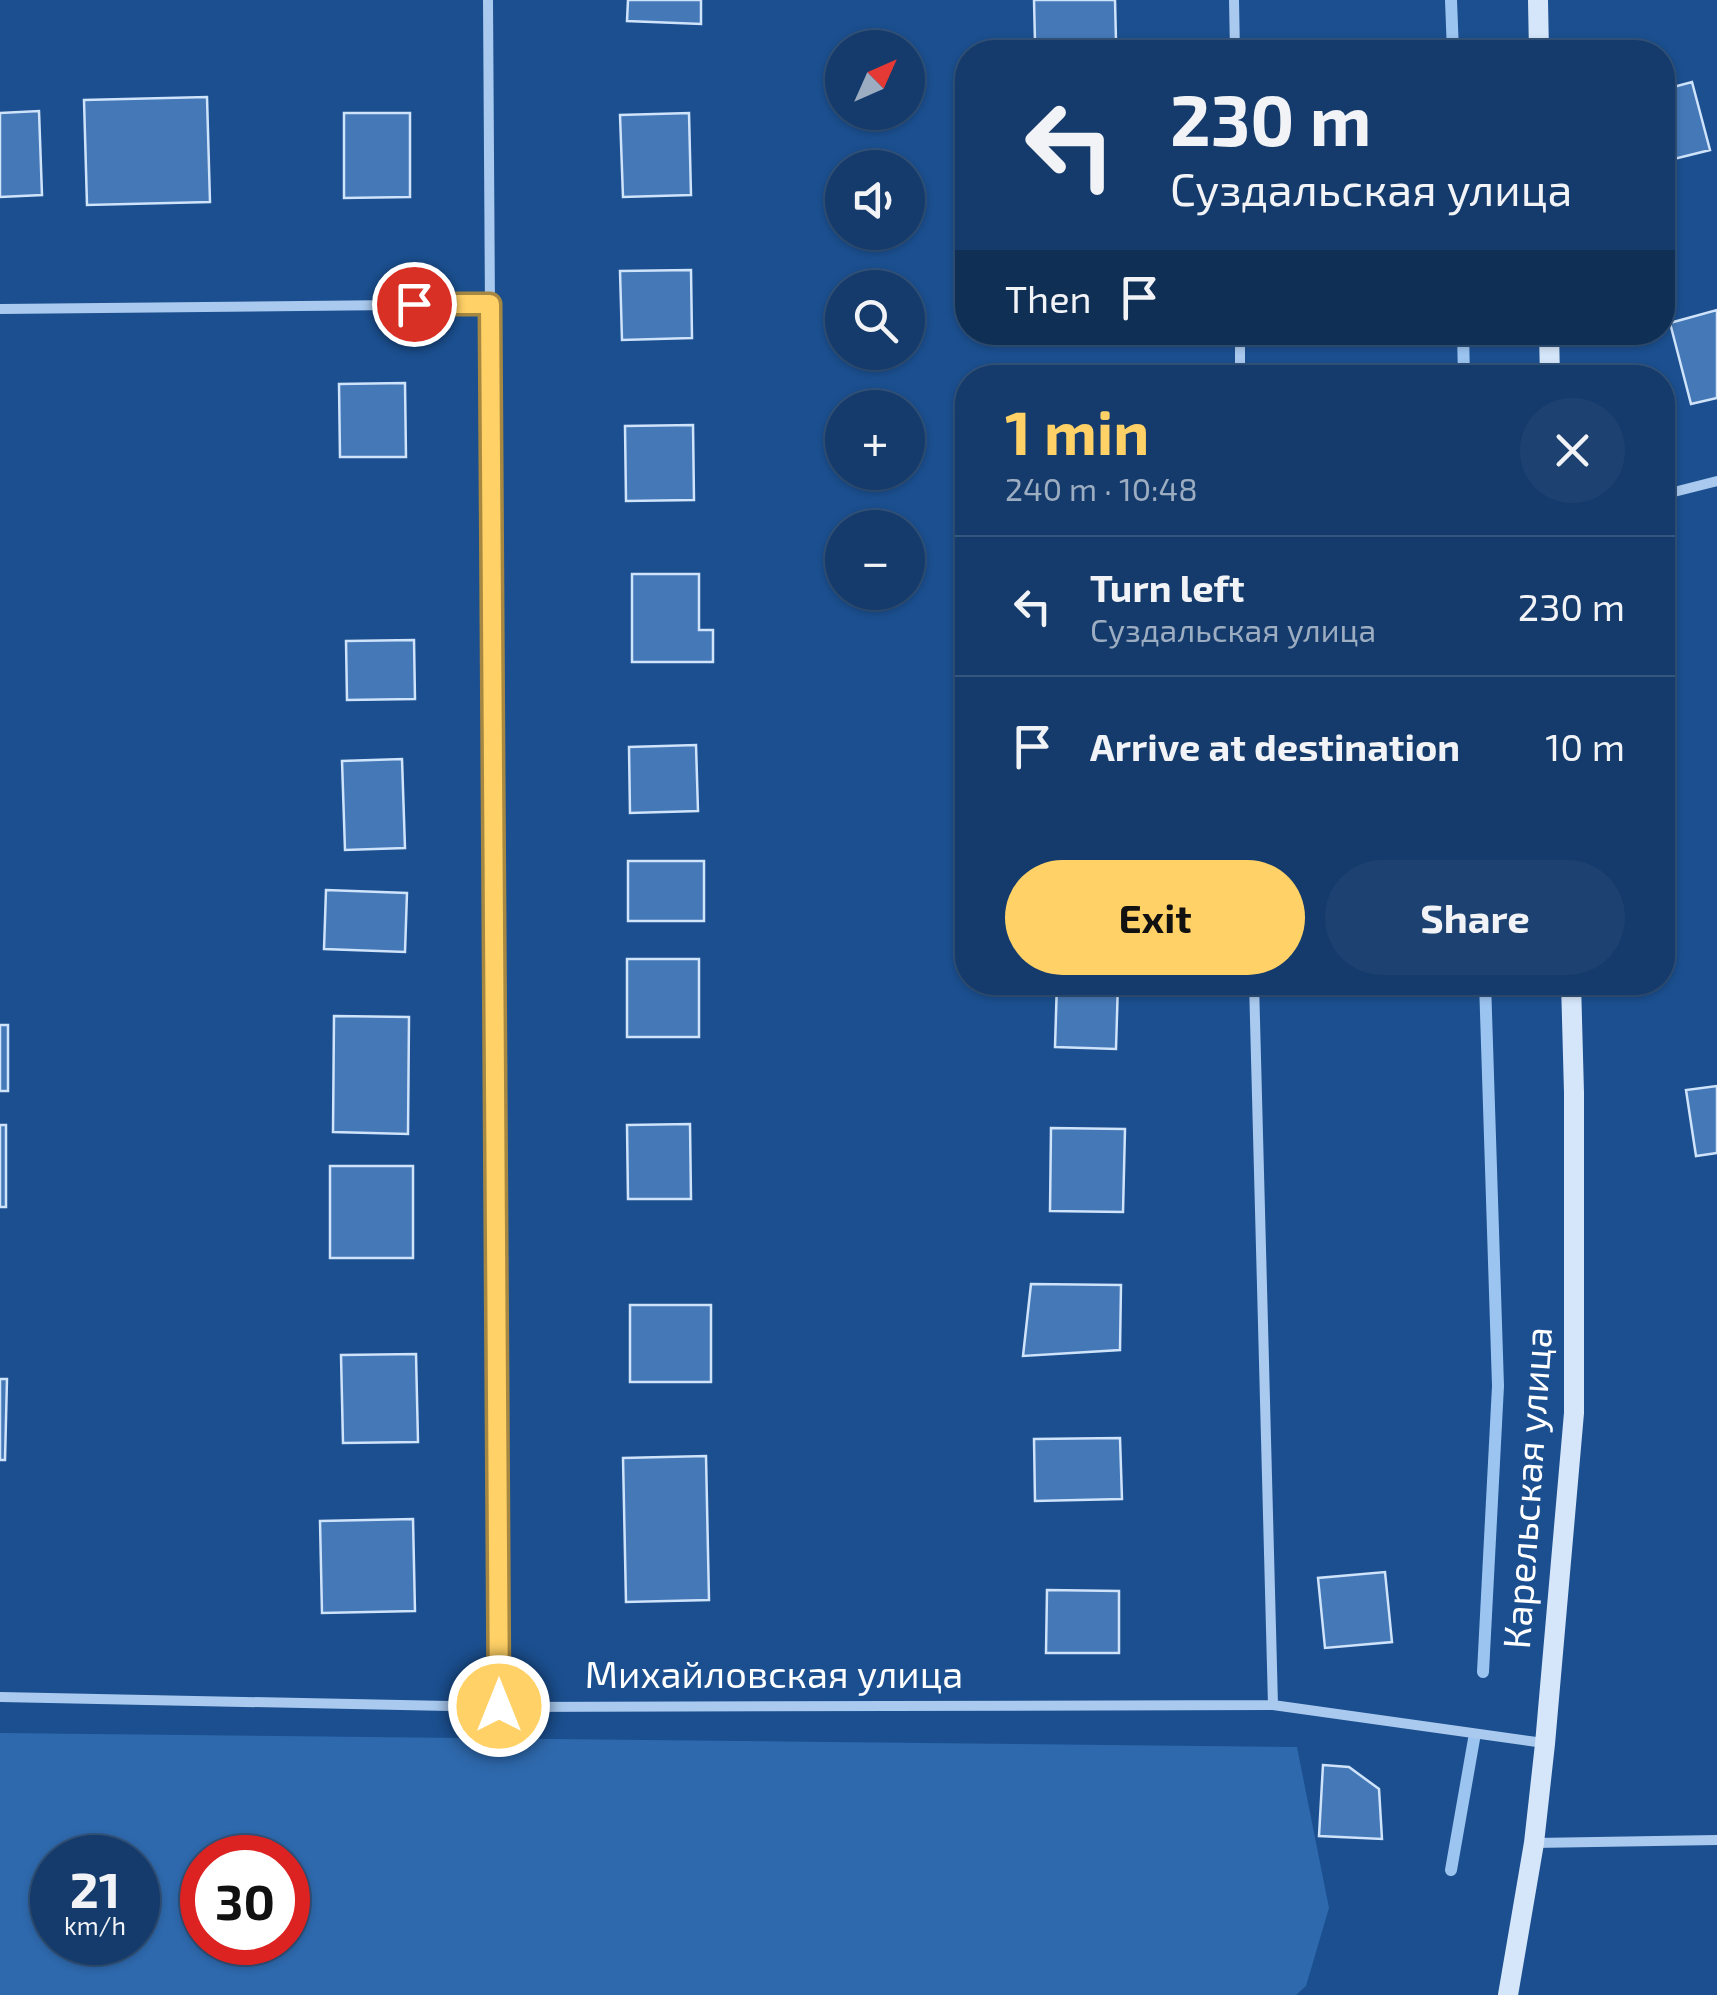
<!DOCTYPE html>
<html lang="en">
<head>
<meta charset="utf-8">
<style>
  :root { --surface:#143b6b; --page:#1d4271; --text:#f1f3f6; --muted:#9dadc1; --line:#33557e; --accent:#ffd166 }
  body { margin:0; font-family:"Exo 2",sans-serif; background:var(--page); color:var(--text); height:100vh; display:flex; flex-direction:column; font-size:38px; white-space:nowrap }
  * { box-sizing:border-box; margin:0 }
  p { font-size:32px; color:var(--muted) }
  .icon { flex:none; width:55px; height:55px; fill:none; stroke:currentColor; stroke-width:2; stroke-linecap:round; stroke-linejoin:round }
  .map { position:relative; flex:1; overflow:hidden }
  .details { position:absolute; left:955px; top:365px; width:720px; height:630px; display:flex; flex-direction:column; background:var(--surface); border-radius:40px; box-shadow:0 2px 8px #0004,0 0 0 2px var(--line) }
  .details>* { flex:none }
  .hud { position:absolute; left:955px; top:40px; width:720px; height:305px; border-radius:40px; box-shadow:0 2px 8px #0004,0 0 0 2px var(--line); background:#143b6b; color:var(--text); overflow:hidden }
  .needle { width:65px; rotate:45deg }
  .controls { position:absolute; left:825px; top:30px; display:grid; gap:20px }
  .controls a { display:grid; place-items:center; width:100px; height:100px; border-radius:50%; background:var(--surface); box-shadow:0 2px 8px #0004,0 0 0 2px var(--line); font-size:50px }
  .speed { position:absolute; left:30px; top:1835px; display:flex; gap:20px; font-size:50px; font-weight:700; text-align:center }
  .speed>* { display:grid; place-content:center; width:130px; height:130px; border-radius:50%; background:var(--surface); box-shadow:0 2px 8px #0004,0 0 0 2px var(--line); line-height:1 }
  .speed small { font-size:25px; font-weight:400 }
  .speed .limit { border:15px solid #d22; background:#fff; color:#111 }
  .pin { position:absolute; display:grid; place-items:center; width:85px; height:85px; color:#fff; margin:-42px; border:5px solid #fff; border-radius:50%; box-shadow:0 2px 10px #0007 }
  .me { position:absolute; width:110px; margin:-55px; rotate:0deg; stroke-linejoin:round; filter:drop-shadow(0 0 8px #0008) }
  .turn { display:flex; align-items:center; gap:35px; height:210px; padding:0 50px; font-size:45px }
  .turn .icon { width:130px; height:130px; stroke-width:2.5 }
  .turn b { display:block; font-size:70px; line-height:85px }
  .then { display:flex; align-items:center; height:95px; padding:0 50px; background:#0003; gap:20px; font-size:38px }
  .round { display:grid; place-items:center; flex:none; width:105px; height:105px; border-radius:52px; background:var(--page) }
  .overview { display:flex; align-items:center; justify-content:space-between; height:170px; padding:0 50px }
  h1 { font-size:60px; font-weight:700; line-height:75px; color:var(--accent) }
  .button { display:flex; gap:20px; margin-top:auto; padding:20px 50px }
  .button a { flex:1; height:115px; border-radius:60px; background:var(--accent); color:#111; font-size:40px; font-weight:700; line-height:115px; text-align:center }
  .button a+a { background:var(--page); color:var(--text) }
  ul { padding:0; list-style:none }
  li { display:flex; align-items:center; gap:30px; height:140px; padding:0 50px; border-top:2px solid var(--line) }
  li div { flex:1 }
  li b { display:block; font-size:38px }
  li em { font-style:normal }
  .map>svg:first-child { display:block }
  .green { fill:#2e69ad; fill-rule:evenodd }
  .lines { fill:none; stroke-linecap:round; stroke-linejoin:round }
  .stream { stroke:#9cc4f0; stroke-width:12 }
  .building { fill:#4478b7; stroke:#cfe3fa; stroke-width:2.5 }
  .street { stroke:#a9c9ee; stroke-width:10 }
  .secondary { stroke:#d6e6fa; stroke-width:20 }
  .route-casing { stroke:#a68842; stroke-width:25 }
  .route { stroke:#ffd166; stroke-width:18 }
  .labels { text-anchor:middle; stroke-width:8; stroke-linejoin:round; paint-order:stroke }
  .street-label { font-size:38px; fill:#fff; stroke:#1b4f8f }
</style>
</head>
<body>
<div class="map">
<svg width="1717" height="1995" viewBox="0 0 1717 1995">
  <rect width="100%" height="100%" fill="#1b4f8f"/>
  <!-- green -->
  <path class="green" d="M0 1733 1297 1747 1329 1908 1306 1986 1296 1995H0ZM52 1858H138V1942H52ZM202 1858H288V1942H202Z"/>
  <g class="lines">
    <!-- stream -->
    <path class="stream" d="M1451 0 1453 52
      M1463 332 1464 378
      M1483 1672 1498 1386 1485 982
      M1451 1870 1474 1739"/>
  </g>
  <!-- building -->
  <path class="building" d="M628 0H701V24L627 21Z
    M1034 0H1115L1116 41 1035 42Z
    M1692 82 1710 150 1662 162V90Z
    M207 97 210 202 87 205 84 100Z
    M39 111 42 195 0 197V113Z
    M344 113H410V197L344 198Z
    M689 113 691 195 623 197 620 115Z
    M691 270 692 338 622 340 620 271Z
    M1717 310V398L1691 404 1670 323Z
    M1022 332H1110V338L1022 339Z
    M405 383 406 457H340L339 384Z
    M693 425 694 500 626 501 625 426Z
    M632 574H699V630H713V662H632Z
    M414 640 415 699 347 700 346 641Z
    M696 745 698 811 630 813 629 747Z
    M402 759 405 848 345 850 342 761Z
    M628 861H704V921H628Z
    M326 890 407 893 405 952 324 949Z
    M627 959H699V1037H627Z
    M1057 982H1118L1116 1049 1055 1047Z
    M334 1016 409 1017 408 1134 333 1132Z
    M0 1025H8V1091H0Z
    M1717 1086V1153L1696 1156 1686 1090Z
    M690 1124 691 1199H628L627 1125Z
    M0 1125H6V1207H0Z
    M1051 1128 1125 1129 1123 1212 1050 1211Z
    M330 1166H413V1258H330Z
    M1031 1284 1121 1285 1120 1350 1023 1356Z
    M630 1305H711V1382H630Z
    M416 1354 418 1442 343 1443 341 1355Z
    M0 1379H7L5 1460H0Z
    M1120 1438 1122 1499 1035 1501 1034 1439Z
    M706 1456 709 1600 626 1602 623 1458Z
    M413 1519 415 1611 322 1613 320 1521Z
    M1385 1572 1392 1642 1325 1648 1318 1578Z
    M1047 1590 1119 1591V1653H1046Z
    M1323 1765 1349 1767 1379 1789 1382 1839 1319 1836Z"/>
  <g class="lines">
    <!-- street -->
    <path class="street" d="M488 0 499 1707
      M1234 0 1235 52
      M0 309 490 304
      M1240 332V378
      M1662 495 1717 481
      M1254 982 1273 1705
      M0 1697 499 1707 1273 1705 1544 1743
      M1534 1843 1717 1840"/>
    <!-- secondary -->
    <path class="secondary" d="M1538 0 1539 52
      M1549 332 1550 378
      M1508 1995 1534 1843 1545 1744 1574 1413V1093L1571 982"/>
  </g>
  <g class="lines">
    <defs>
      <path id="route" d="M414 304H490L499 1706"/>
    </defs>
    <!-- route casing -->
    <use href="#route" class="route-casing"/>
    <!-- route -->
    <use href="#route" class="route"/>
  </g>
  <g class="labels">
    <!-- street labels -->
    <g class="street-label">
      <text transform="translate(1528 1488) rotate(-86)" y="13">Карельская улица</text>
      <text x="774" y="1688">Михайловская улица</text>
    </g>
  </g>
</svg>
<div class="controls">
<a><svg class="needle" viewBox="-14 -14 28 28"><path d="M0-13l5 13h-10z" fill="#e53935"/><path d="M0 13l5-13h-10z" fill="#9dadc1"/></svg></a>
<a><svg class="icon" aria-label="sound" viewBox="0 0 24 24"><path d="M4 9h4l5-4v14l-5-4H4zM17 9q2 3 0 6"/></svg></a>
<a><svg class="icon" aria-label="search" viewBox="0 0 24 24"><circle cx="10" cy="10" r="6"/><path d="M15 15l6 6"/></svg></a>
<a>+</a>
<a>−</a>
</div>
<div class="speed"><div>21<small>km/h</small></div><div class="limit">30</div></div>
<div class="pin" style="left:414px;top:304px;background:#d93025"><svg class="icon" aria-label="arrive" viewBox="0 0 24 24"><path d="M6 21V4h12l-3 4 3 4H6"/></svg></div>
<svg class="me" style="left:499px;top:1706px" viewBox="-20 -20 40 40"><circle r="17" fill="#ffd166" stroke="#fff" stroke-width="3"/><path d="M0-11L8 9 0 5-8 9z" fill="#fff"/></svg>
<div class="hud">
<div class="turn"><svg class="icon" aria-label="left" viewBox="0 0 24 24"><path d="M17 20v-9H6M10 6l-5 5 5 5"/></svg><div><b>230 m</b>Суздальская улица</div></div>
<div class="then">Then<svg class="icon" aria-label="arrive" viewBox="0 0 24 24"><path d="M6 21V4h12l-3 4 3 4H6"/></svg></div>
</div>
<section class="details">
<div class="overview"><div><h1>1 min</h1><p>240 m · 10:48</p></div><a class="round"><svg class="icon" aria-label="close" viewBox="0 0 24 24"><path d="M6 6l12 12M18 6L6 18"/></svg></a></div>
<ul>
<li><svg class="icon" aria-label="left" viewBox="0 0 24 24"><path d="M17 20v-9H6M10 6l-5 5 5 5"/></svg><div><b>Turn left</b><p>Суздальская улица</p></div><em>230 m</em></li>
<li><svg class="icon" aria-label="arrive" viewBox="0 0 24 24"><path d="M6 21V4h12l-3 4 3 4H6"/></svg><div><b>Arrive at destination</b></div><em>10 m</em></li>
</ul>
<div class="button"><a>Exit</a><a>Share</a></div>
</section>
</div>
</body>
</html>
